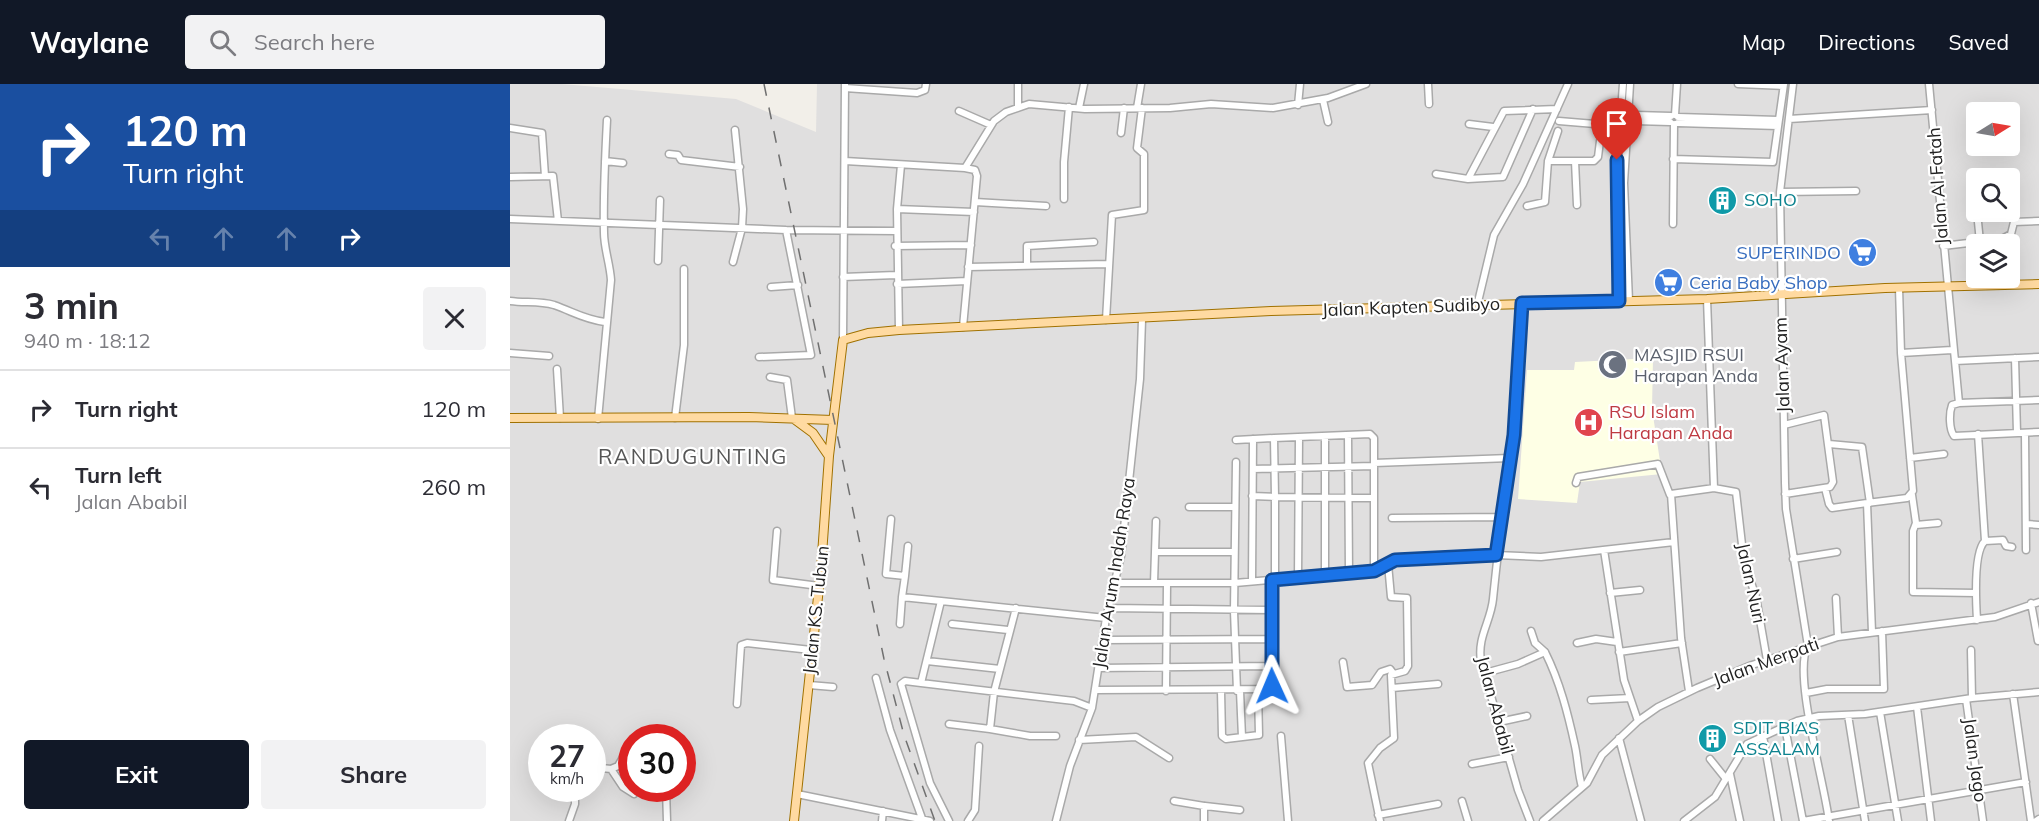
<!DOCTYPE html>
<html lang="en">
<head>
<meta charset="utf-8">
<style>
  :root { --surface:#fff; --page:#f2f2f3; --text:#2b2b33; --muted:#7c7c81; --line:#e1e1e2; --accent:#111827 }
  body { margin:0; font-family:Mulish,sans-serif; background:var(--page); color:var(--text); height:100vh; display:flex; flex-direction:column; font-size:22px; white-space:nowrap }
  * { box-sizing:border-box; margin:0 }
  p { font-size:20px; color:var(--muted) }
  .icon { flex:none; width:33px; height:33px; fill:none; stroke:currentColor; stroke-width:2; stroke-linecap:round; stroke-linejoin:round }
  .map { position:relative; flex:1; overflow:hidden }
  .drawer { display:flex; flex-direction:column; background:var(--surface); width:510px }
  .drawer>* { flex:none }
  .top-card { background:#1a4fa0; color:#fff; overflow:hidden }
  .needle { width:39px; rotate:79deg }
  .controls { position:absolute; left:1456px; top:18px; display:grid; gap:12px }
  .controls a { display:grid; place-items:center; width:54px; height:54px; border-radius:6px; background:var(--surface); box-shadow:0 6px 24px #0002; font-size:30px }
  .speed { position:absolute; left:18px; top:640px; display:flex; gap:12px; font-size:30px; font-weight:700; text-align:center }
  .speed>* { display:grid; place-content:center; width:78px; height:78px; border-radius:50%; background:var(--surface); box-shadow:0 6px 24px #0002; line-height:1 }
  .speed small { font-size:15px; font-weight:400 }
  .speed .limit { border:9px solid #d22; background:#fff; color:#111 }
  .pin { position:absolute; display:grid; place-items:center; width:51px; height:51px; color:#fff; margin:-62px -26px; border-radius:50% 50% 50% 0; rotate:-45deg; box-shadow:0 0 6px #0007 }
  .pin .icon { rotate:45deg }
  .me { position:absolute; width:66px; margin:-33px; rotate:359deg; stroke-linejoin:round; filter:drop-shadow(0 0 4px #0008) }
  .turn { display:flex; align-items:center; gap:21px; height:126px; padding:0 24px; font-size:27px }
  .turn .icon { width:78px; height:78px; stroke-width:2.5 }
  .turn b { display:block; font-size:42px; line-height:51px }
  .lanes { display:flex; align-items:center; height:57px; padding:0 24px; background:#0003; justify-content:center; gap:30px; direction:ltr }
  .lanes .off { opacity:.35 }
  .round { display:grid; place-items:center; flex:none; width:63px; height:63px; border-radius:6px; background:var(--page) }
  .headline { display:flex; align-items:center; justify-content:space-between; height:102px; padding:0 24px }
  h1 { font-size:36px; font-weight:700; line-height:45px }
  .cta { display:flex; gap:12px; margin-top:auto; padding:12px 24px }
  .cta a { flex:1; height:69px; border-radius:6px; background:var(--accent); color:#fff; font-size:24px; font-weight:700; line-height:69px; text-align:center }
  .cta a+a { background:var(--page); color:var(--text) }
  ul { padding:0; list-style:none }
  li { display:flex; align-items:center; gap:18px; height:78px; padding:0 24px; border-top:2px solid var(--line) }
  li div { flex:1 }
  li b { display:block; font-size:22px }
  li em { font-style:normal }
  header { display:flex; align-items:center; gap:36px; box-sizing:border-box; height:84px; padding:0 30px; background:var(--accent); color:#fff }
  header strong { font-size:28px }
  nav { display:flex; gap:33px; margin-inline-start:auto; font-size:21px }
  .search { width:420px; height:54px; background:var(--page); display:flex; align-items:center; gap:15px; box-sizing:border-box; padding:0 21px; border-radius:6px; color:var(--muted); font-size:22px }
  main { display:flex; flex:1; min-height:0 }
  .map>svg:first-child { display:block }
  .residential { fill:#e0dfdf; fill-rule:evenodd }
  .education { fill:#feffe5 }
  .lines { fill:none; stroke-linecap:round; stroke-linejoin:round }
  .minor-casing { stroke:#a9a9a9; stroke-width:9 }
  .major-casing { stroke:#a07100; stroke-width:10 }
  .minor { stroke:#fff; stroke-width:6 }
  .major { stroke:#ffdaa1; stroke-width:8 }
  .rail { stroke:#707070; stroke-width:1.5; stroke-dasharray:12 12; stroke-linecap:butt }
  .route-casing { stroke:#114b97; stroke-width:15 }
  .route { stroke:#1a73e8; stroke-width:10 }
  .labels { text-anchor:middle; stroke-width:4.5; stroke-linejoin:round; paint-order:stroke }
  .street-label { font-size:18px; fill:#222; stroke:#fff }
  .culture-label { font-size:18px; fill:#0d838f; stroke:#fff; text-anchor:start }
  .shop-label { font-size:18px; fill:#366cbe; stroke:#fff; text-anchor:end }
  .worship-label { font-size:18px; fill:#5b616d; stroke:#fff; text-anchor:start }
  .health-label { font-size:18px; fill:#be3a42; stroke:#fff; text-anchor:start }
  .quarter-label { font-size:21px; letter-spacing:1.5px; fill:#555; stroke:#fff }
</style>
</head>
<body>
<header>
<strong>Waylane</strong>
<div class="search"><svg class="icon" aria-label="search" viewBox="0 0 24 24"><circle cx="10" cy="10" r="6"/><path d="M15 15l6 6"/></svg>Search here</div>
<nav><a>Map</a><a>Directions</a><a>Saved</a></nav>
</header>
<main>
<section class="drawer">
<div class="top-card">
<div class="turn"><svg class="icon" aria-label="right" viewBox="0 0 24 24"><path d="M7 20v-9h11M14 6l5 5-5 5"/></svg><div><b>120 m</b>Turn right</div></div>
<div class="lanes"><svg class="icon off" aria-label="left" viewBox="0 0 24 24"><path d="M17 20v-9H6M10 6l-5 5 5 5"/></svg><svg class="icon off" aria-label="ahead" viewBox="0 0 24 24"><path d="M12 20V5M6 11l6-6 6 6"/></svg><svg class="icon off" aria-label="ahead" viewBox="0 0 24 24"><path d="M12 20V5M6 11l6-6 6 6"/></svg><svg class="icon" aria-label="right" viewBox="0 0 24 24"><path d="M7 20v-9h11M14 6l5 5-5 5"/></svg></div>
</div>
<div class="headline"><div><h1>3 min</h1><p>940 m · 18:12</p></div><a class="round"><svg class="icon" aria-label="close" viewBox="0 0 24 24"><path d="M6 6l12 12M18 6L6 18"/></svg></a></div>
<ul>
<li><svg class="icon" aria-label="right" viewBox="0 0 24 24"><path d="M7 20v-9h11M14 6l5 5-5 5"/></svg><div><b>Turn right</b></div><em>120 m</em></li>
<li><svg class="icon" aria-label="left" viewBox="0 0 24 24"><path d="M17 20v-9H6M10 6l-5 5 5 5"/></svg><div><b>Turn left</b><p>Jalan Ababil</p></div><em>260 m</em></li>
</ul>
<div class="cta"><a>Exit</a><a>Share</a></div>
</section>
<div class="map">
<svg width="1529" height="737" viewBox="0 0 1529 737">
  <rect width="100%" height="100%" fill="#f2efe9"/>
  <!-- residential -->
  <path class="residential" d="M0 0H52L226 15 306 48 307 0H1529V737H0ZM1467 28H1500V62H1467ZM1467 94H1500V128H1467ZM1467 160H1500V194H1467ZM32 654H82V705H32ZM122 654H172V705H122Z"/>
  <!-- education -->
  <path class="education" d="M1143 274 1142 325 1152 390 1070 398 1067 419 1008 415 1017 286H1064L1065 278Z"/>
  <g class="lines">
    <defs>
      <path id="minor" d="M508 0V23
        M918 0 919 20
        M1228 0 1273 2
        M1283 0 1270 108 1275 399 1276 425 1298 562C1282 588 1315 701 1319 737
        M1419 0 1445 277
        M335 4 407 9 415 6 416 0
        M813 16 818 38
        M788 21 790 0
        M569 24 574 0
        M627 24 631 0
        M449 27 481 41
        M1165 31 1167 0
        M1168 33 1268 36
        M1116 34H1122L1125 31 1161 32
        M1122 34 1125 37 1160 38
        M1279 35 1422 26
        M1049 37 1109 42
        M1168 39 1268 42
        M959 40 983 43
        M0 44 32 49 35 92
        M611 49 614 24
        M159 70 168 71 171 76 230 83
        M1163 75 1263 78 1274 0
        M95 77 113 79
        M335 77 455 84 484 37 496 28 519 20 575 25 660 24 701 20 763 24 818 14 856 0
        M1038 77 1048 47
        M1065 77 1067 121
        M926 90 958 95 994 27 1047 25
        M0 93 43 92 48 137
        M958 95 993 93 1023 25
        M1270 108 1346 107
        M554 115V78L559 23
        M465 118 536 122
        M1017 122 1035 118 1038 77H1084L1088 73 1090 57 1108 56
        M387 125 391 81
        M1467 128 1470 158
        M0 135 276 146 386 147
        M1163 140 1164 40
        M385 162 461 161
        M1433 162 1492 155 1501 150 1504 138 1529 137
        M148 177 150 116
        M223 178 232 144 233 125 225 46
        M517 181V162L584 158
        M458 183 598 180
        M333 193 386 191
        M387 200 457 197
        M261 203 288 201
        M1197 215 1204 404
        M0 217C14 219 30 217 44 221 64 228 73 235 95 238
        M1109 217 1106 95 1113 0
        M1119 217 1114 99 1120 0
        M1012 219C1008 319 993 416 983 515 981 537 967 553 971 577L1008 706 1020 737
        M967 222 984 151 1013 100 1058 0
        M596 236 602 131 634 126V70L627 64 632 24
        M453 243 467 92 465 86 455 84
        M389 246 387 125 464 128
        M333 256 335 0
        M0 269 39 272
        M1391 269 1442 266
        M249 273 301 271 276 146
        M1529 273 1445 277 1449 319 1442 321C1439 329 1439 345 1444 352L1529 348
        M1505 274 1507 349
        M47 285 50 334
        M260 293 277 296 282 334
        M1449 319 1529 316
        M165 334 174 261V185
        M88 335 101 196C100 180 94 164 94 149 93 111 95 74 97 36
        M1274 341 1314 331 1323 398 1320 403 1275 410
        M1515 349 1516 466
        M838 351 839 490
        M815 352V492
        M726 356 764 354
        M1319 360 1352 363 1360 419
        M1400 374 1434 370
        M726 378 724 527 727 607
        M743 385 864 382
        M1066 399 1068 393 1148 380 1160 411
        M1315 404 1319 420 1322 424 1357 419
        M1402 411 1406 439 1403 447V508L1466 509
        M742 412 765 413 764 354 860 350 864 354V379
        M679 423H725
        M882 434 992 433
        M381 435 376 490 395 492 392 513 431 517
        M1517 440 1529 441
        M1406 441 1428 439
        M267 447 263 496 309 502
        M1475 457 1493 456 1496 462 1502 463
        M1094 466 1114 596 1128 637
        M646 468H724
        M1283 475 1327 468
        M864 487C875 484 881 476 892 475L986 471 1031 473 1164 458
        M395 492 398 462
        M788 494 789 353
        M765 496V413L864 414
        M742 497 743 355
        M606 499H725L864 487V379L1000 374
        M644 499 646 437
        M1100 509 1130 506
        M1326 514 1328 553
        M1521 519 1528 557
        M506 524 484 608 480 645 520 652H546
        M599 524 761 526
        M1467 536C1466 519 1463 468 1475 457L1468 350
        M390 540 392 513
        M442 540 498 546
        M1021 547 1025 559 1035 568
        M1362 548 1357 419 1397 414 1403 407 1391 269 1389 204
        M593 556 761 555
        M1067 559 1086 555 1107 558
        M1461 566 1462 614
        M1109 568 1172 559
        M417 577 490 585
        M833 578 837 603 862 601 871 588 880 585 883 589
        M589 584 761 582
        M975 589 1008 580 1035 568C1050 598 1058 630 1065 662 1068 676 1068 689 1072 703
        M366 594 380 646 413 737
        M411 599 395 597 391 600 420 699 439 737
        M299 601 323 603
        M882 604 928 600
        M586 606 760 605 762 596V497
        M656 607 657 500
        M711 607 712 652 716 655 749 651 748 607
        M730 607 732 653
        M1179 607 1171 554 1161 410 1204 404 1226 408 1234 478 1246 513 1257 576
        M1296 609 1317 605H1374L1372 547
        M1503 610 1521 737
        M1456 615 1473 737
        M1081 616 1120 614
        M227 620 231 561 237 559 301 566
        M1407 623 1421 737
        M582 624 564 617 411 599 431 517 596 534
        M1370 628 1388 737
        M1338 631 1355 737
        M989 638 1017 632
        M439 640 480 645
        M1275 643 1293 737
        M771 652 778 737
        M1253 652 1268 737
        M1109 654 1131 737
        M569 656 626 653 659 674
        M1200 675 1216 695
        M962 680 999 673
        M82 683 101 685 113 703 124 710
        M101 685 108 682 116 668
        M1220 690 1230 737
        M156 705 157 737
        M287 710 420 737
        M664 717 694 722V737
        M952 717 958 737
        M695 722 730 726
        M868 731 928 720
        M59 737 65 720V705
        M372 737 373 727
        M458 737 465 726 469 662
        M546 737 560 682 582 624 596 534 611 472 630 295 632 236
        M870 737 858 679 870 664 884 654 881 591 895 587 898 582 897 514 881 513 878 480
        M1033 737 1077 699 1092 671 1128 637 1148 623 1187 604 1242 581 1328 553 1485 533 1529 518
        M1174 737 1205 713 1237 660 1287 637 1309 632 1355 630 1462 614 1529 608
        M1293 737 1516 698
        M1526 737 1529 735"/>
      <path id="major" d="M0 334 239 333 323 336
        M284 335 303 349 318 371
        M284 737 311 485 319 372 333 256 358 249 389 246 761 227 1197 215 1375 204 1529 200"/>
    </defs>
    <!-- minor casing -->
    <use href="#minor" class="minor-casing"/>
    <!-- major casing -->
    <use href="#major" class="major-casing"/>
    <!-- minor -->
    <use href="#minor" class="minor"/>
    <!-- major -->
    <use href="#major" class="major"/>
    <!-- rail -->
    <path class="rail" d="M254 0 374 575 394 651 425 737"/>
  </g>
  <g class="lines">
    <defs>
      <path id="route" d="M762 602V496L864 487 885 476 986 471 1004 351 1012 219 1109 217 1107 76"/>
    </defs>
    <!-- route casing -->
    <use href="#route" class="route-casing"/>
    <!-- route -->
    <use href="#route" class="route"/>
  </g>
  <!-- icons -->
  <defs>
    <symbol id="building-disc" viewBox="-11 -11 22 22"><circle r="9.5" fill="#0f9aa8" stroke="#fff"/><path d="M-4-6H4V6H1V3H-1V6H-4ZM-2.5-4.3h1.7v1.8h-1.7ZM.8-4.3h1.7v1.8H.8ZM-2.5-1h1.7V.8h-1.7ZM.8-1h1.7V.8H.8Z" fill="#fff"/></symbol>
    <symbol id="supermarket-disc" viewBox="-11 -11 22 22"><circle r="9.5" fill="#3f7fe0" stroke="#fff"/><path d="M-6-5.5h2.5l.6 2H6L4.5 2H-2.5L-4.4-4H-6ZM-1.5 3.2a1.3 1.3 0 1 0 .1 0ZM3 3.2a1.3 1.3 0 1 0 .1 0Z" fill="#fff"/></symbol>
    <symbol id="mosque-disc" viewBox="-11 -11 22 22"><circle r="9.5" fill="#6b7280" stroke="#fff"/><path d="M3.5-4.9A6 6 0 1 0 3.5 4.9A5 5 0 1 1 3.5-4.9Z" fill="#fff"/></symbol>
    <symbol id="hospital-disc" viewBox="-11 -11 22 22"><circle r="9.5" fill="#e0444e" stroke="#fff"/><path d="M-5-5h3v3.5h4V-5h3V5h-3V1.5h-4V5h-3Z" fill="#fff"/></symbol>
  </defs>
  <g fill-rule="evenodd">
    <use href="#building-disc" x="1196" y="100" width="33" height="33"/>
    <use href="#supermarket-disc" x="1336" y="152" width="33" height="33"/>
    <use href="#supermarket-disc" x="1142" y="182" width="33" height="33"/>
    <use href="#mosque-disc" x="1086" y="264" width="33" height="33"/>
    <use href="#hospital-disc" x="1062" y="322" width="33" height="33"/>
    <use href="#building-disc" x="1186" y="638" width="33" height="33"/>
  </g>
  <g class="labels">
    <!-- street labels -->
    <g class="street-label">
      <text transform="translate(1428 102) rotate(-94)" y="6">Jalan Al Fatah</text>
      <text transform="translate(901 223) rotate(-2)" y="6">Jalan Kapten Sudibyo</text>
      <text transform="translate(1272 281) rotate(-92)" y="6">Jalan Ayam</text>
      <text transform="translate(604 489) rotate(-81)" y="6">Jalan Arum Indah Raya</text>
      <text transform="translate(1241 499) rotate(78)" y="6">Jalan Nuri</text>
      <text transform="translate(306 526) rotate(-84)" y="6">Jalan KS. Tubun</text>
      <text transform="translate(1256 578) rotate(-20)" y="6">Jalan Merpati</text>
      <text transform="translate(985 621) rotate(75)" y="6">Jalan Ababil</text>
      <text transform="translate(1465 676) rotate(82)" y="6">Jalan Jago</text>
    </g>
    <!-- culture labels -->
    <g class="culture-label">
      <text x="1234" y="122">SOHO</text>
      <text x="1223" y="650">SDIT BIAS<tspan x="1223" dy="21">ASSALAM</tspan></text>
    </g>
    <!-- shop labels -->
    <g class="shop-label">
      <text x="1331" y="175">SUPERINDO</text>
      <text x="1179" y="205" text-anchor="start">Ceria Baby Shop</text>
    </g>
    <!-- worship labels -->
    <g class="worship-label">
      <text x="1124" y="277">MASJID RSUI<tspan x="1124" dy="21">Harapan Anda</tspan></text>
    </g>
    <!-- health labels -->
    <g class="health-label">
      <text x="1099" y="334">RSU Islam<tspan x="1099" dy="21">Harapan Anda</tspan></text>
    </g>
    <!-- quarter labels -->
    <g class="quarter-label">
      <text x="183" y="380">RANDUGUNTING</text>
    </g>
  </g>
</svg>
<div class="controls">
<a><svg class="needle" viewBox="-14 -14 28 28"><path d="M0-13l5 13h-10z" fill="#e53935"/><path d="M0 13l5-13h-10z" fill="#7c7c81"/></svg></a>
<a><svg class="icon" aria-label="search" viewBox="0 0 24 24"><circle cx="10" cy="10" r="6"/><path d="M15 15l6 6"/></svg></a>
<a><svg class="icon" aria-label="layers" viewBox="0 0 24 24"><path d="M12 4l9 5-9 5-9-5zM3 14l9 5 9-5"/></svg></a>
</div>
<div class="speed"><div>27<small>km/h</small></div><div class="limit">30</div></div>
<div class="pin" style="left:1107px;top:76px;background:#d93025"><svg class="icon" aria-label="arrive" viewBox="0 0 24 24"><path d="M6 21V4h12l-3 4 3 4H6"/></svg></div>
<svg class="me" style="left:762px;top:602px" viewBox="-20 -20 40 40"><path d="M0-17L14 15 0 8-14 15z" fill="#1a73e8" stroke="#fff" stroke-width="4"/></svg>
</div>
</main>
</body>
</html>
